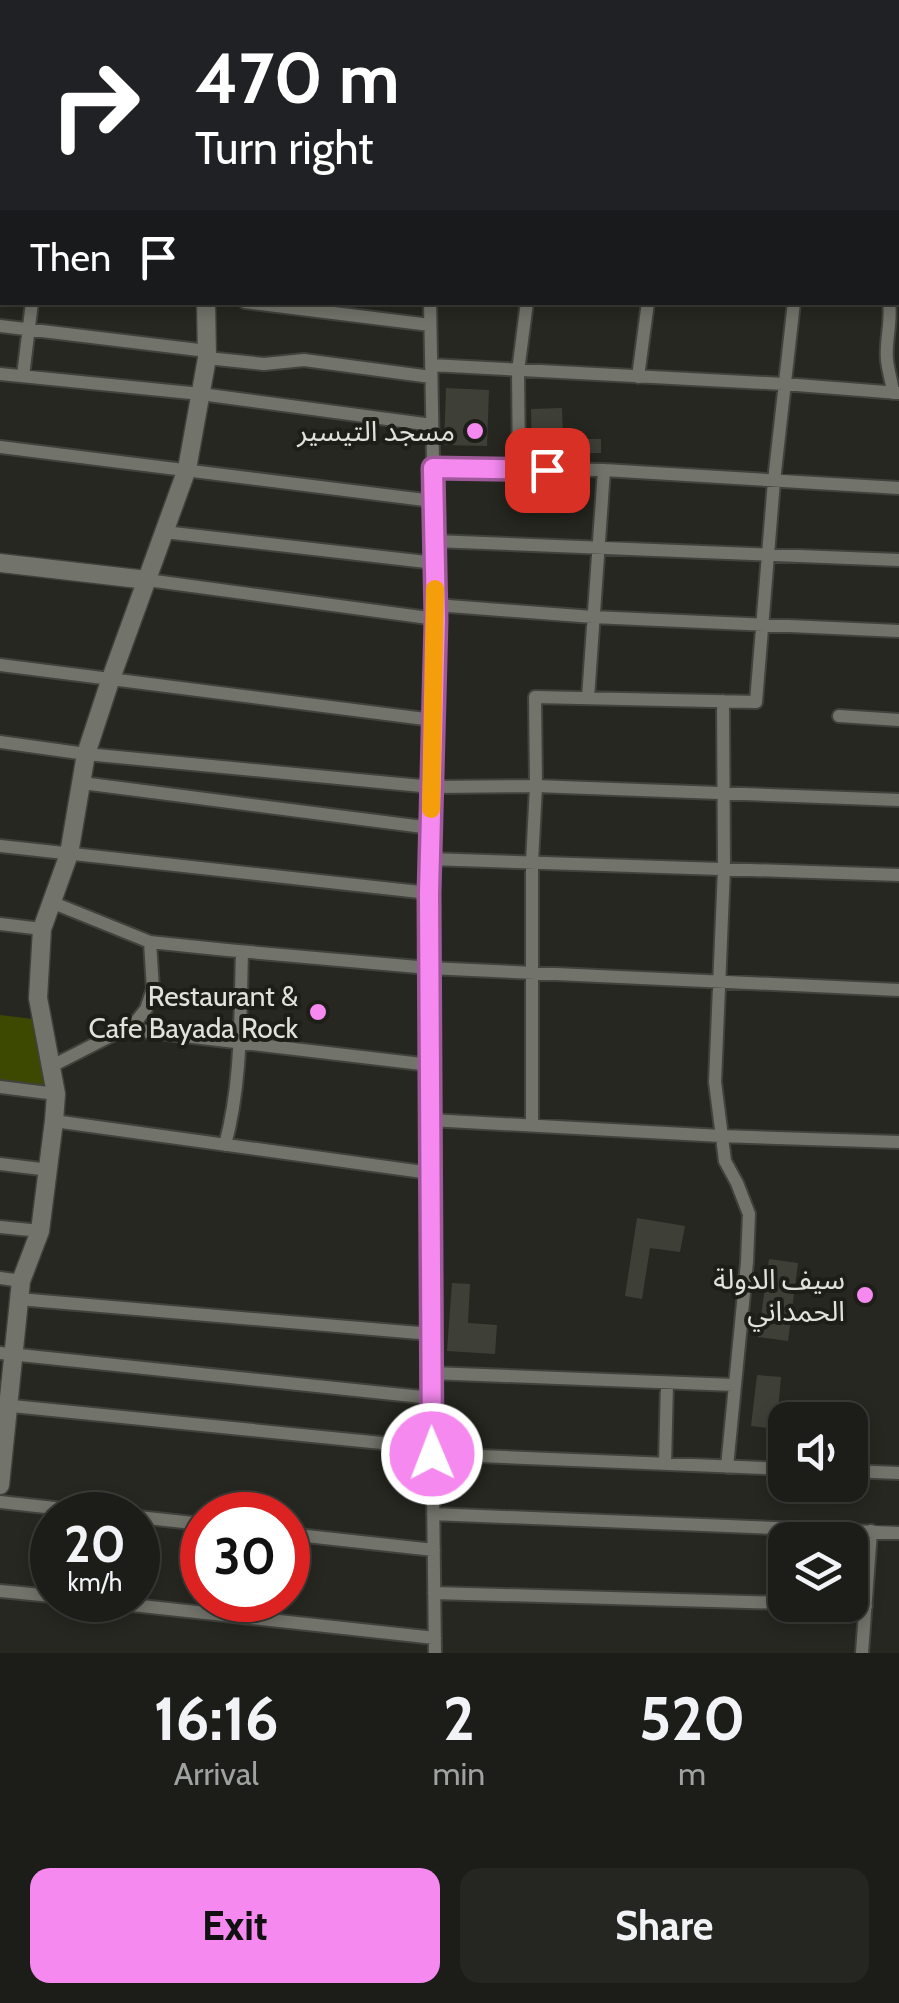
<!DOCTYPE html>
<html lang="en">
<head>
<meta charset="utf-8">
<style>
  :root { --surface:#1c1d18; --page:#252621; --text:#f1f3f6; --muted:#a0a2a2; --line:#3a3b37; --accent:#f589ef }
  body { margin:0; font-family:Cabin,"Noto Sans Arabic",sans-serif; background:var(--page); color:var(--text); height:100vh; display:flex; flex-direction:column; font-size:38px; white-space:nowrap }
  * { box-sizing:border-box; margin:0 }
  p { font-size:32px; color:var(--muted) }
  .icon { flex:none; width:55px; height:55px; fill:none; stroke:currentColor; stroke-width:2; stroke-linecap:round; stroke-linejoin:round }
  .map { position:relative; height:1653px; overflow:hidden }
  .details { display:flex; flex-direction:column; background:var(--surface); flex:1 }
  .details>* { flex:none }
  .top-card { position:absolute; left:0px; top:0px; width:900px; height:305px; box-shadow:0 5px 15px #0003,0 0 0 2px var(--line); background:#202124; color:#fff; overflow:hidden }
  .controls { position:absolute; left:768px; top:1402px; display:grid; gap:20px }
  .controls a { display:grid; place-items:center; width:100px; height:100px; border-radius:20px; background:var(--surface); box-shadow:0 5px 15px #0003,0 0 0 2px var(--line); font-size:50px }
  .speed { position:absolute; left:30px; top:1492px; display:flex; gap:20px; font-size:50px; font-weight:700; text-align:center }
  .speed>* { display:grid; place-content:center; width:130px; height:130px; border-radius:50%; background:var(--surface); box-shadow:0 5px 15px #0003,0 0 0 2px var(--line); line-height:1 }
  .speed small { font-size:25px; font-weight:400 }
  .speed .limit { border:15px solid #d22; background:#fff; color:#111 }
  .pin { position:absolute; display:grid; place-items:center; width:85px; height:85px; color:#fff; margin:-42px; border-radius:20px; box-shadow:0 5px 15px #0006 }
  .me { position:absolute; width:110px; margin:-55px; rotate:359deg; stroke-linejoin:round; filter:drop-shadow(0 0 8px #0008) }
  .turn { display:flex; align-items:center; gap:35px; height:210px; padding:0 30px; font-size:45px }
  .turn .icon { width:130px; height:130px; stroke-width:2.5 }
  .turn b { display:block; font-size:70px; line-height:85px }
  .then { display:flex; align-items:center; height:95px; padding:0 30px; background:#0003; gap:20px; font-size:38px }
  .eta { display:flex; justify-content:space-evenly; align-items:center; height:170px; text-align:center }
  .eta b { font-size:60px; font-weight:700; line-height:70px }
  .button { display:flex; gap:20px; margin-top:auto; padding:20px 30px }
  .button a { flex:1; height:115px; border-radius:20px; background:var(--accent); color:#111; font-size:40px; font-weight:700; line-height:115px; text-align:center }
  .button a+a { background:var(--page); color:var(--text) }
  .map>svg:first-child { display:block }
  .green { fill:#3d4901 }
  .building { fill:#3e4038 }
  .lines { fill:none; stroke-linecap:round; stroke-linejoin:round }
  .street-casing { stroke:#41423d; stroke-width:16 }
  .secondary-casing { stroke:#41423d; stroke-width:21 }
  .path { stroke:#797a74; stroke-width:2.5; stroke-dasharray:10 5; stroke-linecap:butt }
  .street { stroke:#72746b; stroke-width:12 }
  .secondary { stroke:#72746b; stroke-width:18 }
  .route-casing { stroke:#9f599b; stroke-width:25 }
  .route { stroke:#f589ef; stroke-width:18 }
  .slow { stroke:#f59e0b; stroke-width:18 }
  .poi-dot { fill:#f589ef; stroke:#1c1e17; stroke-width:4 }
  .labels { text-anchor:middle; stroke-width:8; stroke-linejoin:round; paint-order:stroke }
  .poi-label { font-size:28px; fill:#e1e2dd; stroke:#1c1e17; text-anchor:end }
</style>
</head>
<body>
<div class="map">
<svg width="899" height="1653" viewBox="0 0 899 1653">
  <rect width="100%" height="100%" fill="#262720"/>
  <!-- green -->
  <path class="green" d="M389 0H875L878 2H394Z
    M0 1015 42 1020 56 1094 0 1087Z"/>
  <!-- building -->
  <path class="building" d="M446 388 489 390 487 446 444 445Z
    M562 408 563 439H601V453L532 454 531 409Z
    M637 1218 685 1226 680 1252 650 1248 642 1299 625 1296Z
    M769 1259 798 1263 788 1341 758 1337Z
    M452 1283 470 1284 468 1323 497 1325 495 1354 447 1351Z
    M757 1375 781 1377 778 1411 785 1412V1430L751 1426Z"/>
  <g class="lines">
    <defs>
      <path id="street" d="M91 0 105 2
        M78 2V0
        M0 144H2
        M898 151H899
        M0 226H2
        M898 243 899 232
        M0 273H2
        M245 302 430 325
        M430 302 436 619 429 893 431 1334 435 1653
        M889 302C892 322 885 341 887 360 888 371 892 382 893 393
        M0 326 207 351
        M207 358 264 364 304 360 431 377
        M431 365 784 384 899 393
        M0 374 201 394 432 425
        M23 376 32 302
        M638 377 648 302
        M0 447 433 501
        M433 468 604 470 899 488
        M519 470 518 371 527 302
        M164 532 435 563
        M434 541 899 560
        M147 580 436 619
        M436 605 593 617 899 631
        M0 665 433 720
        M588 698 604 470
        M723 701 724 869 715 1082 725 1161 737 1183 749 1214 747 1262 727 1467
        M839 716 899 720
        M0 742 86 754 432 787 536 786 899 800
        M82 783 431 828
        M0 846 429 893
        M430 859 899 875
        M51 902 150 942 227 950 429 968 899 990
        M0 924 42 929
        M125 1029 430 1065
        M50 1067 134 1024 146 1009 153 989 150 942
        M0 1087 56 1094
        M430 1120 721 1136 899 1142
        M54 1121 430 1173
        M532 1124V862L536 786 535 697 756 702 774 481 794 302
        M225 1145C242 1082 240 1017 242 952
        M0 1164 49 1170
        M0 1227 40 1231
        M0 1278 21 1281
        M18 1299 431 1334
        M0 1353 432 1398
        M431 1373 734 1385
        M2 1405 432 1448
        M432 1454 785 1469
        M665 1464 667 1383
        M850 1471 899 1473
        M0 1502 118 1515
        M433 1514 899 1533
        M138 1517 202 1524
        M288 1534 434 1550
        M0 1591 52 1596
        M434 1593 785 1603
        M86 1600 435 1638
        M839 1605 866 1606
        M862 1653 871 1531"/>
      <path id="secondary" d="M244 0V2
        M260 2 261 0
        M0 563 147 580
        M0 1485 21 1281 40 1231 54 1121 56 1094 38 998 42 929 69 854 86 754 110 681 187 469 207 358 206 302"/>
    </defs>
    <!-- street casing -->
    <use href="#street" class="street-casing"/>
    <!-- secondary casing -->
    <use href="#secondary" class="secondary-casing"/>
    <!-- path -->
    <path class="path" d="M381 0 386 2
      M636 0 639 2
      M698 0 701 2
      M878 0 881 2
      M505 2V0
      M652 2 653 0
      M898 17 899 18
      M898 58 899 57"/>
    <!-- street -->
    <use href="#street" class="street"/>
    <!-- secondary -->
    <use href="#secondary" class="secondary"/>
  </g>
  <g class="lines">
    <defs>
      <path id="route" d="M432 1454 429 893 436 619 433 468 547 470"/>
    </defs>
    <!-- route casing -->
    <use href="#route" class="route-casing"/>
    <!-- route -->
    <use href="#route" class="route"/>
    <!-- slow -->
    <path class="slow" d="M431 809 435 589"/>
  </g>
  <!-- markers -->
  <g class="poi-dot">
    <circle cx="475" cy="431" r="10"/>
    <circle cx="318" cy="1012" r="10"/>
    <circle cx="865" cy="1295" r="10"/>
  </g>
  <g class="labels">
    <!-- poi labels -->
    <g class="poi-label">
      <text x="455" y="441">مسجد التيسير</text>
      <text x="298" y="1006">Restaurant &amp;<tspan x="298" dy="32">Cafe Bayada Rock</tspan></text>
      <text x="845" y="1289">سيف الدولة<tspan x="845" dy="32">الحمداني</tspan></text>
    </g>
  </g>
</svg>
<div class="controls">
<a><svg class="icon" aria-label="sound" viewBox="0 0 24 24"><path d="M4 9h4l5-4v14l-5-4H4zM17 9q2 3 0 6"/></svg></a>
<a><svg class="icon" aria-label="layers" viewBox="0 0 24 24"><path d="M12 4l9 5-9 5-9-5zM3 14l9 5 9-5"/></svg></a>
</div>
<div class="speed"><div>20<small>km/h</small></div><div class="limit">30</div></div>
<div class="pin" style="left:547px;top:470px;background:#d93025"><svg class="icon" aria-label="arrive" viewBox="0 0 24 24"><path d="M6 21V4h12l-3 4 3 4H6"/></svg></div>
<svg class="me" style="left:432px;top:1454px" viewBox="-20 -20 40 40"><circle r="17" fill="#f589ef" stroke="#fff" stroke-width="3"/><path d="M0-11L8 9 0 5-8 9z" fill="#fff"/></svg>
<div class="top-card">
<div class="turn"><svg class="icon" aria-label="right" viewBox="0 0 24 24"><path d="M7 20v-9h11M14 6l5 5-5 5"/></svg><div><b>470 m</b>Turn right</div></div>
<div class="then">Then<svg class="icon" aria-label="arrive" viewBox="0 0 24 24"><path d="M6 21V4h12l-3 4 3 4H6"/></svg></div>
</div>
</div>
<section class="details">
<div class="eta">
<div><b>16:16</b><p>Arrival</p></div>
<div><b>2</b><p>min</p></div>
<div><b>520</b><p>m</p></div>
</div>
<div class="button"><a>Exit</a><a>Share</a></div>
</section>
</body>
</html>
